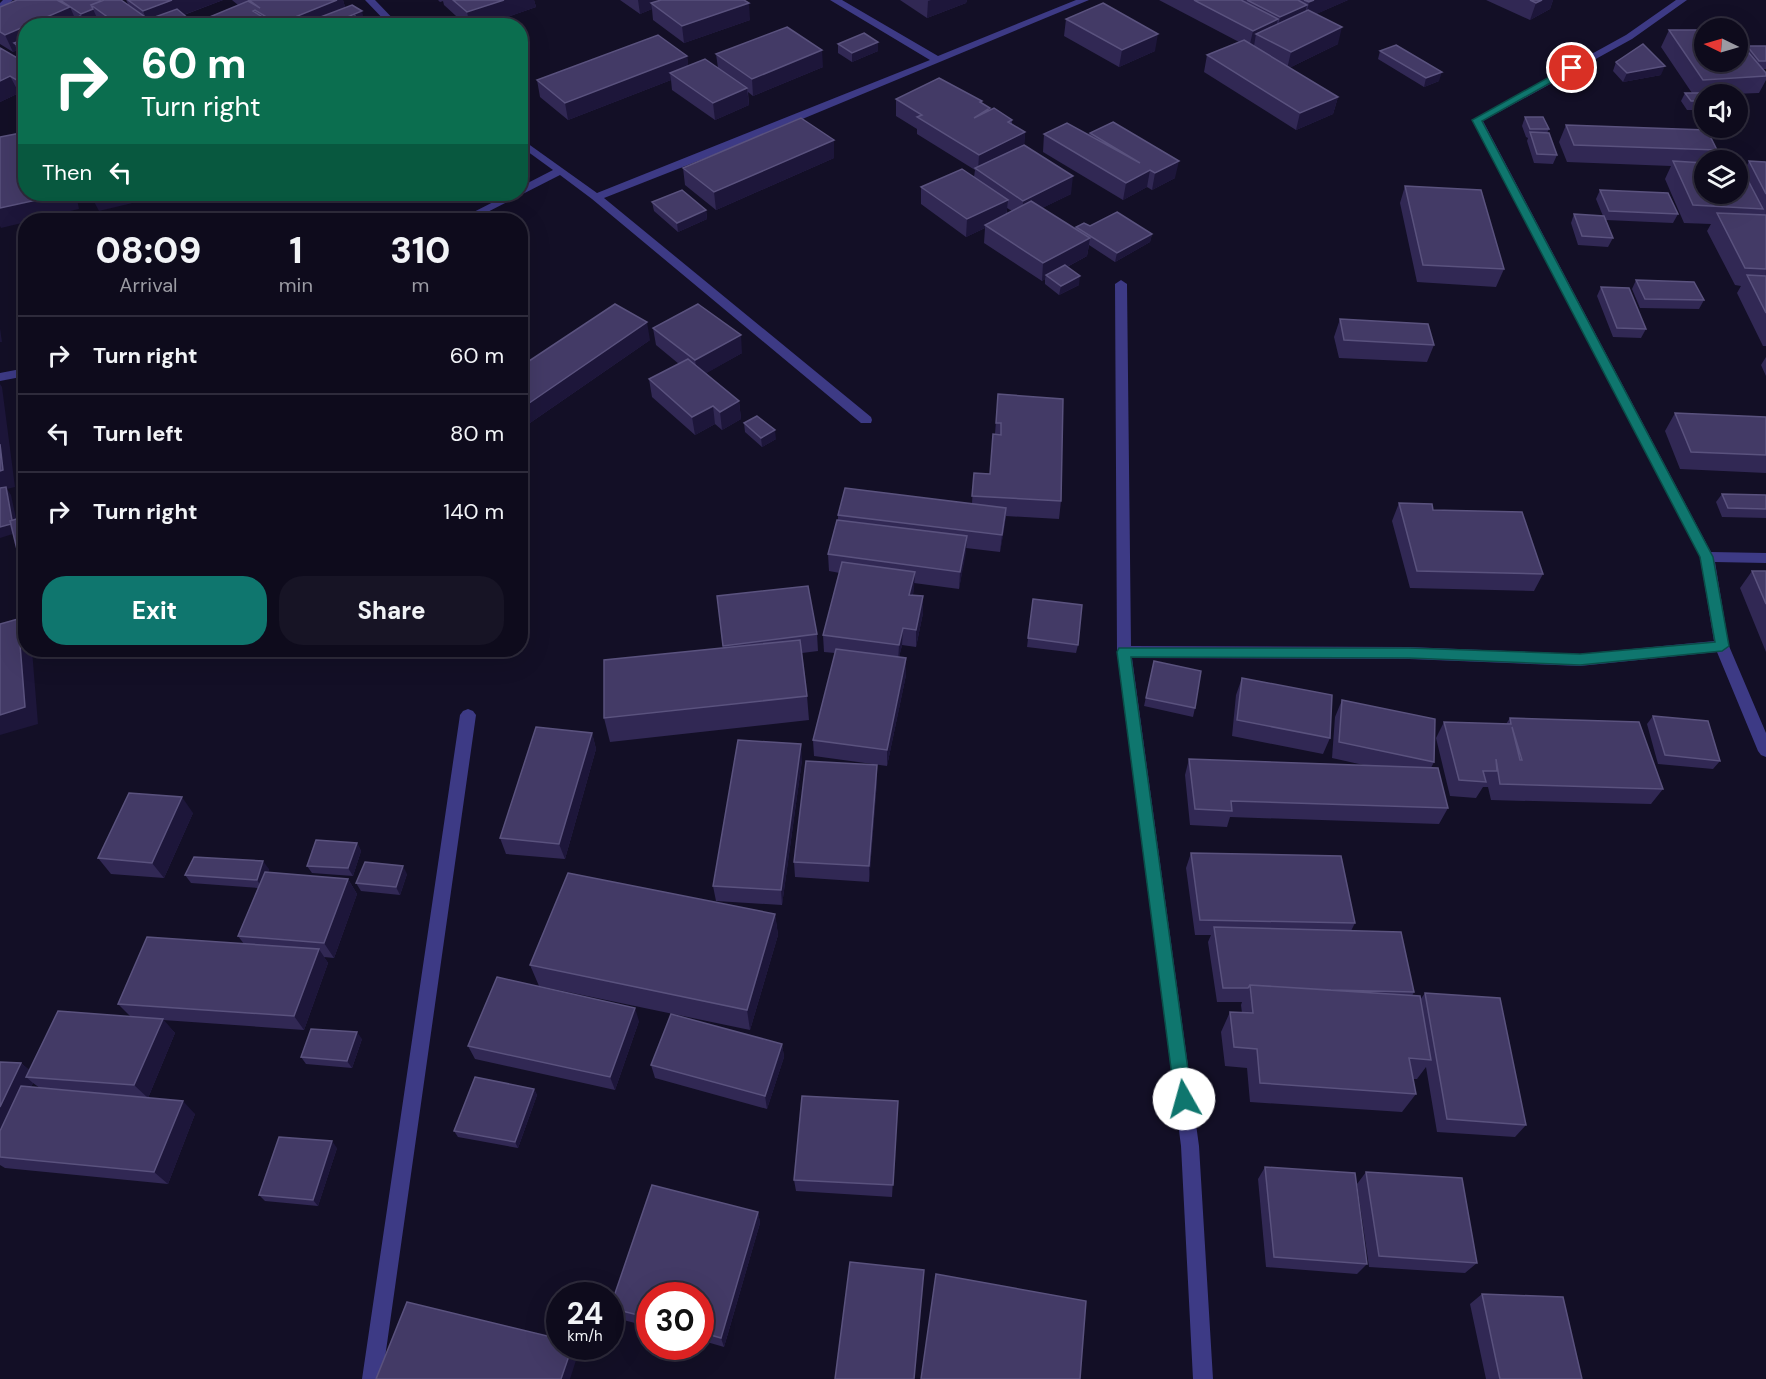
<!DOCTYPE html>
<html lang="en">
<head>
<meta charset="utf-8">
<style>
  :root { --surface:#0e0b1c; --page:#171425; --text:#f1f3f6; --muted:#9b9ba3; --line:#2e2b3b; --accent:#0f766e }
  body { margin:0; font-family:"DM Sans",sans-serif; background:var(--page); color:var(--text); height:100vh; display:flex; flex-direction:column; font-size:22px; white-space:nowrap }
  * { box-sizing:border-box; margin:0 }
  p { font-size:20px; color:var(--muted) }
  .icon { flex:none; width:33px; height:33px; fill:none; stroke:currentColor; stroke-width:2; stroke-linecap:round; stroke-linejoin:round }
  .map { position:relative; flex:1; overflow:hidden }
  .panel { position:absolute; left:18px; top:213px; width:510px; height:444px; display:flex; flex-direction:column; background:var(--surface); border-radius:24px; box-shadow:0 6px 24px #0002,0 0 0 2px var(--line) }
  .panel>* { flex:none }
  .banner { position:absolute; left:18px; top:18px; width:510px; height:183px; border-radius:24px; box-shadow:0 6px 24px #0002,0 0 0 2px var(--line); background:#0b6e4f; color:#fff; overflow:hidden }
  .needle { width:39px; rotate:275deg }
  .buttons { position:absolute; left:1694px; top:18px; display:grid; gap:12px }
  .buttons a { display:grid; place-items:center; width:54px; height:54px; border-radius:50%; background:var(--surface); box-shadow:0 6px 24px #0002,0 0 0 2px var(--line); font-size:30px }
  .speed { position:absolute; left:546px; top:1282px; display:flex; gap:12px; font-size:30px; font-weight:700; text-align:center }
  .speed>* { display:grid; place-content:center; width:78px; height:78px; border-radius:50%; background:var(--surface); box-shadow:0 6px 24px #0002,0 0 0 2px var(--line); line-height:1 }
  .speed small { font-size:15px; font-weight:400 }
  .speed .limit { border:9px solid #d22; background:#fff; color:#111 }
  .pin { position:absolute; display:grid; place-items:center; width:51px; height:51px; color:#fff; margin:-26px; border:3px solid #fff; border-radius:50%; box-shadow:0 2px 6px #0007 }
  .me { position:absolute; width:66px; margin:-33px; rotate:353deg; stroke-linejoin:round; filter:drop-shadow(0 0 4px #0008) }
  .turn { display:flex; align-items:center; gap:21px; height:126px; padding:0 24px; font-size:27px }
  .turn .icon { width:78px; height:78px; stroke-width:2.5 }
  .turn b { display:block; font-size:42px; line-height:51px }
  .then { display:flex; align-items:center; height:57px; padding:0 24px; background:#0003; gap:12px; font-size:22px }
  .eta { display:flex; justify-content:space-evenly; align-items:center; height:102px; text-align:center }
  .eta b { font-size:36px; font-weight:800; line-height:42px }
  .button { display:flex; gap:12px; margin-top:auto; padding:12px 24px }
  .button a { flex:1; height:69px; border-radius:24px; background:var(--accent); color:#fff; font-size:24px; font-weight:800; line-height:69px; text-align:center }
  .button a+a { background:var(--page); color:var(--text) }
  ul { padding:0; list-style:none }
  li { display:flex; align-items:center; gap:18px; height:78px; padding:0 24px; border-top:2px solid var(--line) }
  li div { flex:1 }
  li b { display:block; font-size:22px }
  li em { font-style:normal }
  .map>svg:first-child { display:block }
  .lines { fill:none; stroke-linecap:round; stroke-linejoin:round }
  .minor { fill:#3d3a85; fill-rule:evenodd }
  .wall { fill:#312854; fill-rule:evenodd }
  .shaded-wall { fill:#1d163a }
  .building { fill:#433a66; stroke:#5a527e; stroke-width:1.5; fill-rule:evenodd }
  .route { fill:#0f766e; stroke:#0a4d48; stroke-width:1.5 }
</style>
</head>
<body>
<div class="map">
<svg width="1766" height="1379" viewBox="0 0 1766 1379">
  <rect width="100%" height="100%" fill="#130f26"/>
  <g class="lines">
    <!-- minor -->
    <path class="minor" d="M3 0H13L0 11V3Z
      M365 0H375L400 26H390Z
      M830 0H842L938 56 1076 0H1089L754 139 604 198 871 417 872 420 871 423H861L592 199 560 175 472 220H458L509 194H520V187L553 170 520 146V138L597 193 930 60Z
      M1676 0H1687L1632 39 1483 121 1711 552 1766 553V563L1715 562 1729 646 1766 733V757L1761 755 1758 751 1717 652 1580 666 1409 659 1132 658 1199 1146 1213 1379H1193L1181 1146 1117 652 1115 284 1121 280 1127 284 1131 646 1409 647 1580 654 1714 641 1700 557 1472 120 1626 35Z
      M26 368V376L0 381V373Z
      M468 709 473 711 476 715 382 1379H362L460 715 463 711Z"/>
  </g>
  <!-- wall -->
  <path class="wall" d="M17 0H99L101 1 128 4 126 0H223L184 15 194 23 238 5 232 0H343L345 7 364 20 362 21 368 26H104L99 22 97 18 88 22 26 26V63L22 60 17 50 13 52 0 44V7Z
    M438 0H534L536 7 481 26H467L444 5 443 1 440 2Z
    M620 0H744L750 20 684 43 653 20 652 9 640 14Z
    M900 0H967L966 3 927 18Z
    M1159 0H1348L1316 14 1338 44 1289 68 1338 97 1333 114 1296 130 1204 72 1207 55 1239 42Z
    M1486 0H1553L1550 9 1530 20Z
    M1066 19 1155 51 1119 67 1064 36Z
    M1669 30 1745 49 1747 46H1766V69H1763L1766 73V80L1759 93 1732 94H1704V107L1702 110H1687L1681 101 1685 93H1692L1661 47Z
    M838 44 878 51 852 62 838 53Z
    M0 48 26 63V97L19 93 0 102Z
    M1380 51 1439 81 1424 87 1378 59Z
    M716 54 823 67 753 96 748 92 749 105 715 120 672 90 671 80 568 120 540 97 537 80 687 56 688 66 718 68Z
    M1616 62 1661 75 1623 82 1613 71Z
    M896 99 982 101V103L990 110 1012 120V124L1025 132 1024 145 1071 194 1042 208 1075 229 1076 227 1090 226 1152 234 1150 242 1115 262 1089 245 1087 256 1067 267 1079 285 1059 295 1045 284V279L1042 281 984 243 985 228 966 237 921 204V187L974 177 975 170 917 134V129L896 116ZM1007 208 1012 211 1007 214Z
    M1525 117 1549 129 1547 133 1557 155 1553 164 1534 163 1527 141 1528 138 1526 137 1522 126Z
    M1566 125 1717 150 1712 160H1704V194L1744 172 1749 161 1766 162V346H1763L1737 293 1741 286 1735 285 1707 231 1711 224 1684 223 1665 179 1671 166 1567 162 1559 142Z
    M1090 133 1175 178 1152 190 1147 187 1123 200 1043 152 1044 134 1089 135Z
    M834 158 716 210 685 185 683 168Z
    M1405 186 1504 269 1496 287 1417 282 1400 203Z
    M1600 190 1678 214 1673 223 1606 220 1613 238 1608 247 1578 245 1571 223 1574 214 1603 216 1596 199Z
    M428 194H453L437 201Z
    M652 202 706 210 707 219 678 232 654 211Z
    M1636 280 1704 300 1699 309 1640 308 1632 289Z
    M1601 287 1646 329 1641 338 1613 337 1597 296Z
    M1340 319 1434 345 1427 362 1339 358 1334 337Z
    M653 328 742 353 706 373 739 401 741 419 722 430 715 424 695 435 652 397 649 379 679 364 656 345Z
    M650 340 527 425 520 422V367Z
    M1766 357V376L1761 365Z
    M998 394 1061 501 1059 519 1006 516 1000 552 966 548 959 589 914 583 913 595 923 613 916 647 902 645 899 657 906 658V675L887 766 814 756 813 740 835 653 824 652 823 635 840 573 829 571 828 554 838 520V515L972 503 974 473 990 474 995 434Z
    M1675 413 1766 417V473L1680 469 1665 431Z
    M744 423 776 439 762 447 745 432Z
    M1722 494 1766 495V518L1722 517 1716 502Z
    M1399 503 1433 510 1543 574 1534 591 1410 588 1392 521Z
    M1752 571H1766V652L1740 588Z
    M717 596 817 634 818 651 802 653 807 696 809 720 610 742 604 718 723 648Z
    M1033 599 1078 645 1076 653 1027 647Z
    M1154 661 1195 708 1193 717 1144 706Z
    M1242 678 1330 738 1323 754 1232 736 1236 695Z
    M1342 700 1434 762 1431 768 1448 808 1439 824 1230 817 1227 827 1190 825 1185 775 1189 759 1368 766 1332 758 1335 717Z
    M1653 716 1720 761 1713 769 1658 764 1647 724Z
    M1510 718 1663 789 1651 804 1491 800 1488 787H1483L1476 798 1450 796 1436 738 1444 722 1506 724Z
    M592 733 596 749 565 859 506 854 500 838Z
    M802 760 782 905 716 901 713 886Z
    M877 781 869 882 795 877 794 862Z
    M193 813 164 878 111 874 98 858Z
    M357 843 361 851 353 876 312 873 307 866Z
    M1191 853 1355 923 1351 931 1414 992 1412 996 1420 1000 1425 993 1526 1125 1515 1137 1437 1132 1426 1067 1417 1079H1413L1416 1094 1402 1112 1250 1102 1247 1068 1225 1066 1221 1032 1230 1012 1242 1013 1241 1005 1242 1002H1217L1208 942 1211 935H1195L1186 868Z
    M269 869 268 872 348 879 357 894 334 958 324 957 328 963 304 1030 163 1020 175 1033 148 1098 195 1114 168 1184 5 1168 0 1165V1062L21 1063 29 1070 131 1017 118 1004 244 944 238 936 258 888 191 883 185 875ZM33 1083 40 1088 31 1087Z
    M407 874 400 895 361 891 356 883Z
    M775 914 778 935 750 1030 539 986 530 965Z
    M639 1021 615 1090 475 1059 468 1046Z
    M362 1039 352 1068 306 1064 301 1057Z
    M782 1044 784 1057 767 1109 655 1078 651 1065Z
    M534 1089 537 1095 518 1148 458 1137 454 1131Z
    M897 1113 892 1197 796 1191 794 1180Z
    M337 1148 318 1206 265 1201 259 1195Z
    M1265 1167 1367 1264 1357 1274 1266 1267 1258 1179Z
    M1366 1172 1477 1263 1465 1273 1369 1267 1357 1184Z
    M758 1212 760 1223 724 1347 700 1340V1296H650V1327L616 1318 610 1308Z
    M1482 1294 1582 1379H1486L1470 1304Z"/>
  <!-- shaded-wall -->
  <path class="shaded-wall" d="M172 0H223L159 24 152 18 155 26H149L143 11Z
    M337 0H343L347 14 310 21 311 26H279L278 24Z
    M504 0H534L536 7 481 26H470L467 12Z
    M638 0H676L651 3 652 9 640 14Z
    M931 0H967L966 3 927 18 928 1Z
    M1314 0H1348L1305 19 1309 2Z
    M1542 0H1553L1550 9 1530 20 1536 3Z
    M749 3 750 20 684 43 682 26Z
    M1307 5 1303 21 1276 34 1280 17Z
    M70 7 77 23 73 26H26Z
    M93 9 97 18 85 23 81 14Z
    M362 11 364 20 350 26H326Z
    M1278 19 1274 36 1256 34 1254 46 1249 48 1253 31Z
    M26 26V46L14 43 17 50 13 52 5 35Z
    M1342 27 1338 44 1287 69 1291 52Z
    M1158 34 1155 51 1119 67 1122 50Z
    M878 42V51L852 62V53Z
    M822 50 823 67 753 96 752 79Z
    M687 56 689 73H670L671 80 568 120 565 103Z
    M1665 66 1661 75 1623 82 1627 73Z
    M1442 72 1439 81 1424 87 1426 78Z
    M10 76 19 93 0 102V81Z
    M26 79V94L20 82Z
    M747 88 749 105 715 120 713 103Z
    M1338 97 1333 114 1296 130 1300 113Z
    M1025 132 1024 150 978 170 979 155Z
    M834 140V158L716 210 714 192Z
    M1179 161 1175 178 1152 190 1155 173Z
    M1150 170 1147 187 1123 200 1126 183Z
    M1073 176 1071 194 1022 218 1023 201Z
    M64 194H76L79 209 32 220H26V222L1 228 0 226V208Z
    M90 194H170L99 211Z
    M435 194H453L437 201Z
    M1008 200 1006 218 985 225V228L966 237 967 219Z
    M706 210 707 219 678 232 677 223Z
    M1152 234 1150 242 1115 262 1117 253Z
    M1090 238 1087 256 1048 277 1046 275 1045 279 1042 281 1043 263Z
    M1080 276 1079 285 1059 295 1061 286Z
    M647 322 650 340 527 425 522 408Z
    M0 328 2 342H0Z
    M741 335 742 353 698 378 695 360Z
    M0 384 2 387 15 487 7 489 11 495 19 532 0 538Z
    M739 401 741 419 722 430 720 412Z
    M713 406 715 424 695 435 692 417Z
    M775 430 776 439 762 447 761 438Z
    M1006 508 1005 525 1000 552 1002 535Z
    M967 536 966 553 959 589 960 572Z
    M915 572 914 589 909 612V595Z
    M923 596V613L916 647V630Z
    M18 619 26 629V650H32L38 724 0 735V715Z
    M903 628 902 645 898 662 899 645Z
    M906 658V675L887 766V750Z
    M592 733 596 749 565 859 559 844Z
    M801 744 802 760 782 905 781 890Z
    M877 765V781L869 882V866Z
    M182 797 193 813 164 878 152 863Z
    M357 843 361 851 353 876 348 868Z
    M263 861 269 869 262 888 257 880Z
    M403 866 407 874 400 895 396 887Z
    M348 879 357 894 334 958 324 943Z
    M775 914 778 935 750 1030 747 1010Z
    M319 949 328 963 304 1030 294 1016Z
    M635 1008 639 1021 615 1090 610 1077Z
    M163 1019 175 1033 148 1098 134 1085Z
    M357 1032 362 1039 352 1068 347 1061Z
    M782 1044 784 1057 767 1109 765 1096Z
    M21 1063 36 1076 26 1077 33 1083 0 1155V1107Z
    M534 1089 537 1095 518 1148 515 1142Z
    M183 1101 195 1114 168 1184 154 1172Z
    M332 1141 337 1148 318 1206 313 1200Z
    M758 1212 760 1223 724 1347 721 1338Z
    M572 1347H577L579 1351 570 1379H561Z"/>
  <!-- building -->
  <path class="building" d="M17 0H57L70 7 5 35 0 32V7Z
    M60 0H99L101 1 91 5 93 9 81 14Z
    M104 0H121L158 26H120L91 5Z
    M128 0H172L143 11Z
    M249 0H337L278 24 255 10 253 11 272 23 267 26H188L248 1 260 8Z
    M453 0H504L467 12Z
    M661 0H744L749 3 682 26 651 3Z
    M1194 0H1241L1278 19 1253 31Z
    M1247 0H1298L1307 5 1280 17Z
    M1304 0H1314L1309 2Z
    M1530 0H1542L1536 3Z
    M1103 3 1158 34 1122 50 1066 19Z
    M352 5 362 11 326 26H316L310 21Z
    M177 9 194 23 188 26H161L152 18Z
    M1308 10 1342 27 1291 52 1256 34Z
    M80 16 94 26H57Z
    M355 16 367 24 365 26 331 25Z
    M787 27 822 50 752 79 716 54Z
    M1669 30H1704V62H1737V39L1766 73V76L1703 80Z
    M864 33 878 42 852 53 838 44Z
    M658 35 687 56 565 103 537 80Z
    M26 39V51L14 43Z
    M1244 40 1338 97 1300 113 1207 55Z
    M1643 44 1665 66 1627 73 1616 62Z
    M1396 45 1442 72 1426 78 1380 51Z
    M1747 46H1766V61H1759Z
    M0 48 26 63V79L20 82 10 76 0 81Z
    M705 59 747 88 713 103 670 73Z
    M939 78 982 101 980 102 990 108 974 118 994 108 1012 120 1008 122 1025 132 979 155 917 117 922 115 896 99Z
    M1685 93H1701L1704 97V101H1691Z
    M1525 117H1543L1549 129H1530Z
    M801 118 834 140 714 192 683 168Z
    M1113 122 1179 161 1155 173 1150 170 1126 183 1044 134 1067 123 1140 163 1090 133Z
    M1566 125 1707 130 1717 150 1574 145Z
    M26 132V194H64L0 208V137Z
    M1530 132 1549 133 1557 155 1537 154Z
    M1024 145 1073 176 1023 201 975 168Z
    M1673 161 1704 163V194H1737V164L1740 165 1763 209 1693 205Z
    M1749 161 1766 162V194Z
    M962 169 1008 200 967 219 921 187Z
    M1405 186 1481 190 1504 269 1423 265Z
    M682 190 706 210 677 223 652 202Z
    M1600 190 1668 193 1678 214 1609 211Z
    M1031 201 1090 238 1043 263 985 225Z
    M1117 212 1152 234 1117 253 1076 227 1084 223 1090 226Z
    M1717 213 1766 215V269L1745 268Z
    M1574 214 1604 216 1613 238 1582 236Z
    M1065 265 1080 276 1061 286 1046 275Z
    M1747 275 1766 276V313Z
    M1636 280 1694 282 1704 300 1645 299Z
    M1601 287 1629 288 1646 329 1617 328Z
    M615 304 647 322 522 408 520 407V367Z
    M698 304 741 335 695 360 653 328Z
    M1340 319 1428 324 1434 345 1344 340Z
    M688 359 739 401 720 412 713 406 692 417 649 379Z
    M998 394 1063 399 1061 501 972 496 974 473 990 474 993 434 1001 435V423H996Z
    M1675 413 1766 417V455L1691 452Z
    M757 416 775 430 761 438 744 423Z
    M0 444 3 470 0 471Z
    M6 487 12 520 10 521 11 524 0 527V488Z
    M845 488 1006 508 1002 535 838 515Z
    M1722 494 1766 495V509L1728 508Z
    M1399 503 1432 504 1433 510 1522 512 1543 574 1417 571Z
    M26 516V586L10 521Z
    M837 520 967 536 960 572 828 554Z
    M842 562 915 572 909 595 923 596 916 630 903 628 899 645 823 635Z
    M1752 571H1766V604Z
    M808 586 817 634 723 646 717 596Z
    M1033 599 1082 605 1078 645 1028 638Z
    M18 619 25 707 0 715V624Z
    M800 640 807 696 604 718V660Z
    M836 649 906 658 887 750 813 740Z
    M1154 661 1201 671 1195 708 1146 698Z
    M1242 678 1332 695 1330 738 1237 720Z
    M1342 700 1435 719 1434 762 1339 742Z
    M1653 716 1708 721 1720 761 1665 755Z
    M1510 718 1639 722 1663 789 1500 784 1496 759 1497 771H1483L1486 782 1459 780 1444 722 1511 724ZM1512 727 1522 760H1520Z
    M536 727 592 733 559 844 500 838Z
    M738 740 801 744 781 890 713 886Z
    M1189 759 1438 768 1448 808 1231 801 1232 811 1195 809Z
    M806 761 877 765 869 866 794 862Z
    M129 793 182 797 152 863 98 858Z
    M316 840 357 843 348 868 307 866Z
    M1191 853 1341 856 1355 923 1200 920Z
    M194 857 263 861 257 880 185 875Z
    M365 862 403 866 396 887 356 883Z
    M265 872 348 879 324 943 238 936Z
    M568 873 775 914 747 1010 530 965Z
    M1214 927 1401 932 1414 992 1331 990 1250 985 1248 988H1223Z
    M147 937 319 949 294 1016 118 1004Z
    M497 977 635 1008 610 1077 468 1046Z
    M1250 985 1420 996 1431 1060 1409 1058 1416 1094 1260 1083 1257 1049 1234 1047 1230 1012 1253 1013Z
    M1425 993 1500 998 1526 1125 1447 1119Z
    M58 1011 163 1019 134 1085 26 1077Z
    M671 1014 782 1044 765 1096 651 1065Z
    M311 1029 357 1032 347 1061 301 1057Z
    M0 1062 21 1063 0 1107Z
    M475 1077 534 1089 515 1142 454 1131Z
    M21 1086 183 1101 154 1172 0 1157V1131Z
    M802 1096 898 1101 893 1185 794 1180Z
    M279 1137 332 1141 313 1200 259 1195Z
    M1265 1167 1355 1173 1367 1264 1274 1257Z
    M1366 1172 1462 1178 1477 1263 1379 1256Z
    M652 1185 758 1212 721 1338 700 1332V1296H650V1318L610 1308Z
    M850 1262 924 1270 914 1379H835Z
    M936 1274 1086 1301 1080 1379H921Z
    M1482 1294 1563 1297 1582 1379H1500Z
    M407 1302 560 1339V1347H572L561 1379H376Z"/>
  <!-- route -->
  <path class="route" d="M1569 66 1577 68 1482 121 1713 557 1729 646 1722 651 1580 665 1409 658 1131 657 1192 1099 1190 1105 1184 1107 1178 1105 1175 1099 1117 652 1119 648H1409L1580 654 1715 642 1700 557 1472 120Z"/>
</svg>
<div class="buttons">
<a><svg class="needle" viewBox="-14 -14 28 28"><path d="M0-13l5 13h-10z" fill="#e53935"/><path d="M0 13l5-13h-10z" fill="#9b9ba3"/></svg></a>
<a><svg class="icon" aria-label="sound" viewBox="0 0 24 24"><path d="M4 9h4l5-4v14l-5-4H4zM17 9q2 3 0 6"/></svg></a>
<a><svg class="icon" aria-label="layers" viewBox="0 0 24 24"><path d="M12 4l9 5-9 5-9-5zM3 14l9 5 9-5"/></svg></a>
</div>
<div class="speed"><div>24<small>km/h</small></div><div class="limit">30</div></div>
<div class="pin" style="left:1572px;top:68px;background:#d93025"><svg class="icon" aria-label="arrive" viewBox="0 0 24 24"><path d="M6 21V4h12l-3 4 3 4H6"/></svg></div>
<svg class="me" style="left:1184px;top:1099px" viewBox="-20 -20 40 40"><circle r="19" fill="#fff"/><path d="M0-13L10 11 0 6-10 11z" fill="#0f766e"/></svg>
<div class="banner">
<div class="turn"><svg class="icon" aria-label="right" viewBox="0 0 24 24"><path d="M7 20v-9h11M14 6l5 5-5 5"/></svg><div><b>60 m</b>Turn right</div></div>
<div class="then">Then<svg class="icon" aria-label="left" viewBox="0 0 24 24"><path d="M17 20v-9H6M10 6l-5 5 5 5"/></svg></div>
</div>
<section class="panel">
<div class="eta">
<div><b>08:09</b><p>Arrival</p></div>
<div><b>1</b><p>min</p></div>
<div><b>310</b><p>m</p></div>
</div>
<ul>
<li><svg class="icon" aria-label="right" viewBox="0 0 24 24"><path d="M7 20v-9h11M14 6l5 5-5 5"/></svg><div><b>Turn right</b></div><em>60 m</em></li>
<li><svg class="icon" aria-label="left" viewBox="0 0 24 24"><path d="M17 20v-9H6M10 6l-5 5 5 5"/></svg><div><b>Turn left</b></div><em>80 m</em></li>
<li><svg class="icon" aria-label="right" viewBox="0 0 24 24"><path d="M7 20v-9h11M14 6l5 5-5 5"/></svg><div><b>Turn right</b></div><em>140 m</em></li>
</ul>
<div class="button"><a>Exit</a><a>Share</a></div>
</section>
</div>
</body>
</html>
